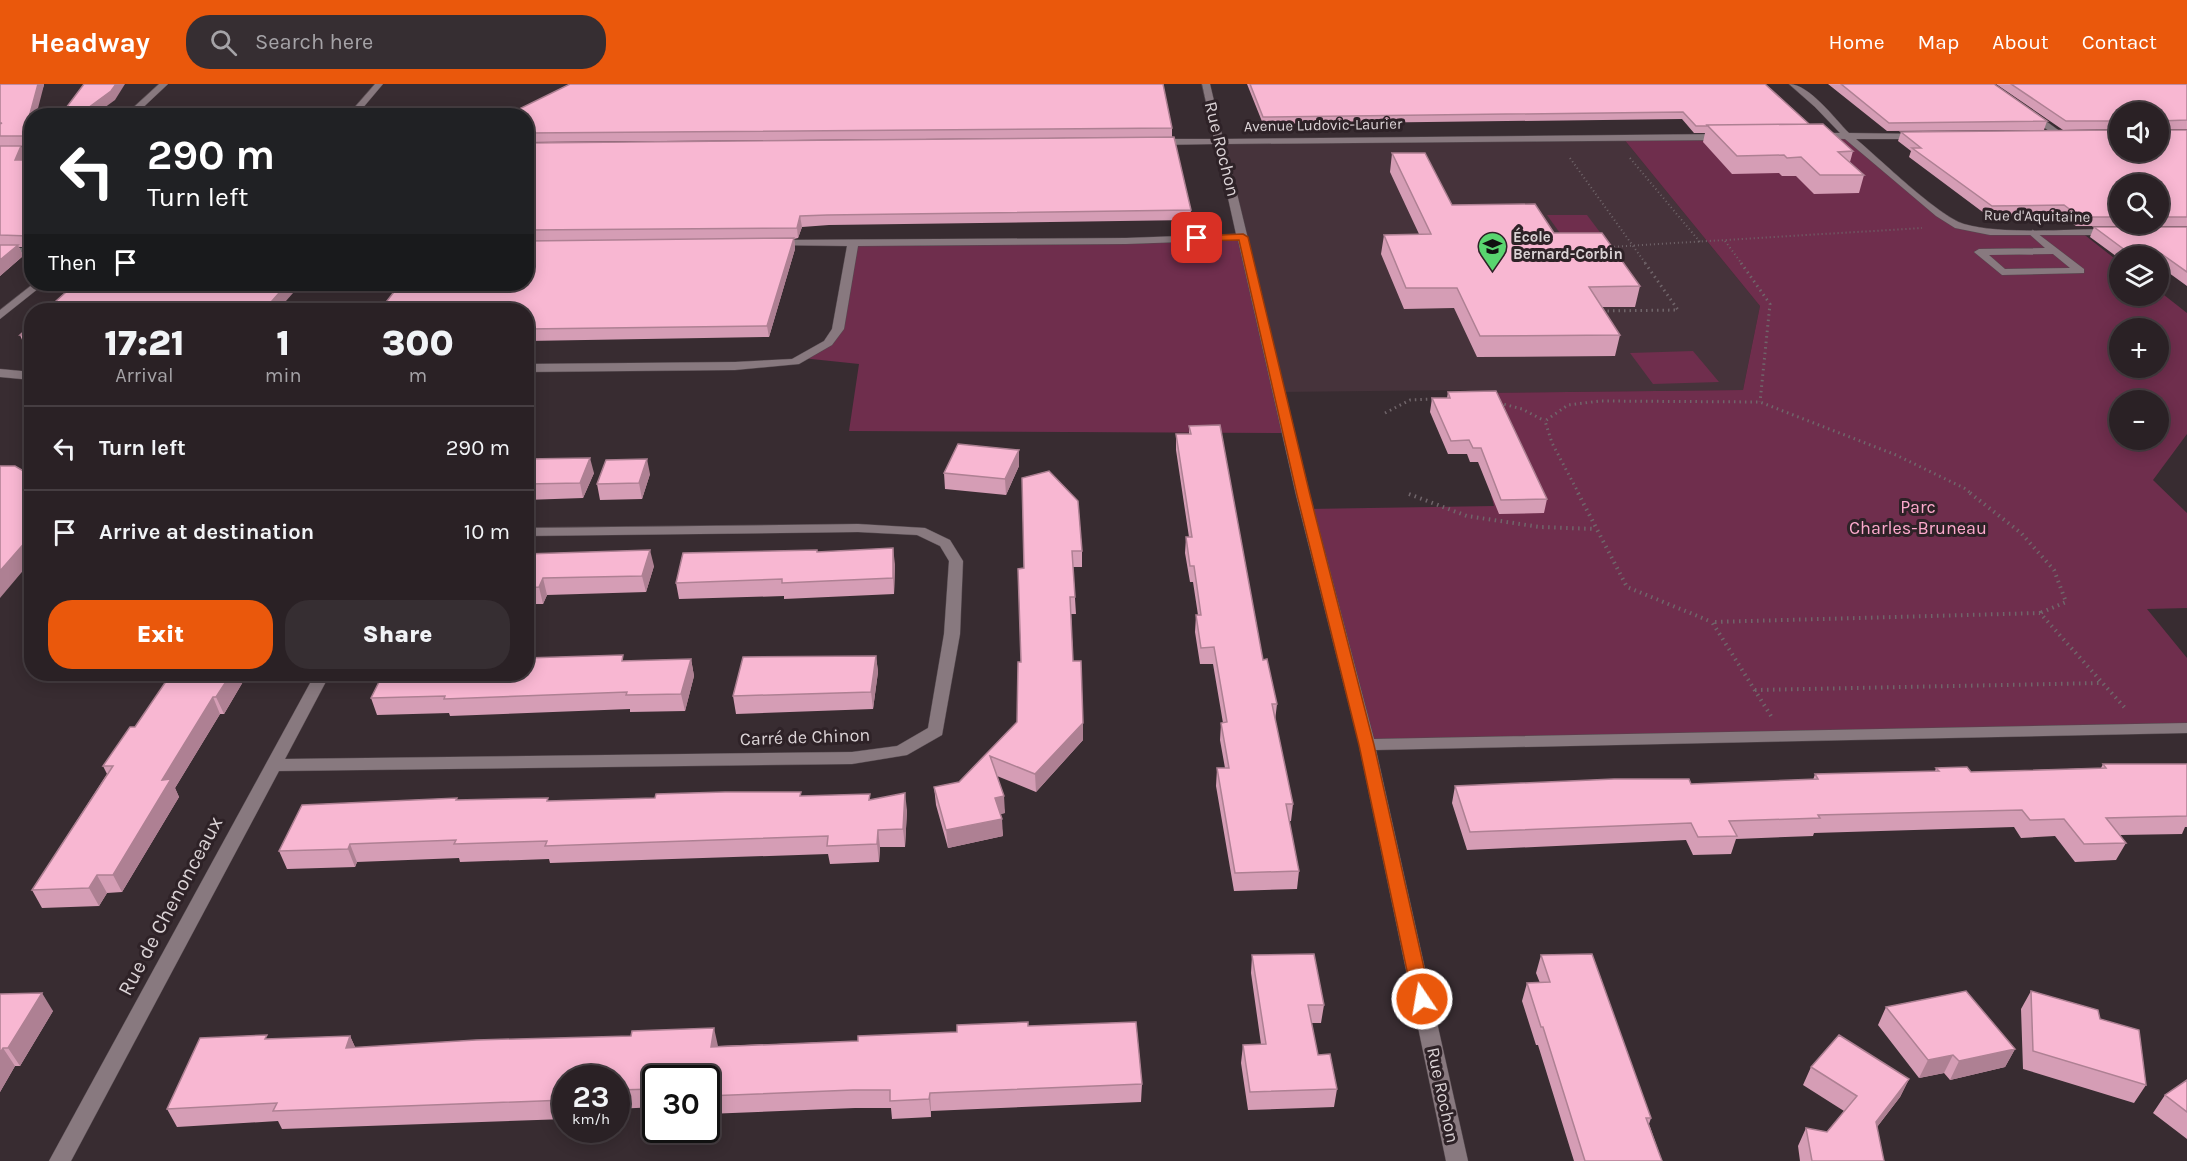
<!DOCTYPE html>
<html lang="en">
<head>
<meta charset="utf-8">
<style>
  :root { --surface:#2a2125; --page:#362e32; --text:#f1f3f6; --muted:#a5a3a7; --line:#463e42; --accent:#ea580c }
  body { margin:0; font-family:Karla,sans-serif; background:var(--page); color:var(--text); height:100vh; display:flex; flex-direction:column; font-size:22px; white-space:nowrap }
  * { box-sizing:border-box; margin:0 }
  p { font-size:20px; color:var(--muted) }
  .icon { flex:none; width:33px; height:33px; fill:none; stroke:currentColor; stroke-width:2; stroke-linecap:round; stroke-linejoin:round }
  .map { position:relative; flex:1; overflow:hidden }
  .drawer { position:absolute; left:24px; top:219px; width:510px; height:378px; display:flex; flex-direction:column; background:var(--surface); border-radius:24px; box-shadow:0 3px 15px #0003,0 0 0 2px var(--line) }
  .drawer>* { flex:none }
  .banner { position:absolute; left:24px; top:24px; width:510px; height:183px; border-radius:24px; box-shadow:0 3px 15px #0003,0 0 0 2px var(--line); background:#202124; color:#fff; overflow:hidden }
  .tools { position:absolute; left:2109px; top:18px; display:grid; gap:12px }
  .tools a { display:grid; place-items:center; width:60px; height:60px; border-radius:50%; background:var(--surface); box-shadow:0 3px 15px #0003,0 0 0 2px var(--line); font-size:30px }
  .speed { position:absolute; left:552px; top:981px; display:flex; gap:12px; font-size:30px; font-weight:700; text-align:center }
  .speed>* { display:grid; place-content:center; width:78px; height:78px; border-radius:50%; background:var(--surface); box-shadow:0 3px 15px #0003,0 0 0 2px var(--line); line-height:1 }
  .speed small { font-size:15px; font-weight:400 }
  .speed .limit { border:3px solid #111; border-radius:9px; background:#fff; color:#111 }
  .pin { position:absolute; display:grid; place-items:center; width:51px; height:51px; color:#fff; margin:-26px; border-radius:12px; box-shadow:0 3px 9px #0006 }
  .me { position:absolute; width:66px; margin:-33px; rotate:348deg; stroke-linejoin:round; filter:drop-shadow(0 0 4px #0008) }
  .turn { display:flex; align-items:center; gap:21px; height:126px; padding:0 24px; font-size:27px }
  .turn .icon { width:78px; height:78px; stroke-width:2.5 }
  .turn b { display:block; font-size:42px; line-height:51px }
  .then { display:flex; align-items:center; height:57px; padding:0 24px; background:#0003; gap:12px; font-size:22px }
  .eta { display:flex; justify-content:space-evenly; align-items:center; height:102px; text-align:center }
  .eta b { font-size:36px; font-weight:800; line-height:42px }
  .button { display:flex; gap:12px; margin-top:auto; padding:12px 24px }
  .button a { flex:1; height:69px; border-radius:24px; background:var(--accent); color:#fff; font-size:24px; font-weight:800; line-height:69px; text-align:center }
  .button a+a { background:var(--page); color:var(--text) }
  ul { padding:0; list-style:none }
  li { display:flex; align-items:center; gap:18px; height:84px; padding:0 24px; border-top:2px solid var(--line) }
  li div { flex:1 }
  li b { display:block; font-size:22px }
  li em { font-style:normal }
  header { display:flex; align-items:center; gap:36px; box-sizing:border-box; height:84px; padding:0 30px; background:var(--accent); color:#fff }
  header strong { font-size:28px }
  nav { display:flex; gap:33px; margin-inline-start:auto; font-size:21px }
  .search { width:420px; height:54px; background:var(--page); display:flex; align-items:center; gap:15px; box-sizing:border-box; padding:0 21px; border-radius:24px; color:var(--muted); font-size:22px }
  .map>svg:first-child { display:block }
  .built { fill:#46333b }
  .green { fill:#6f2e4d; fill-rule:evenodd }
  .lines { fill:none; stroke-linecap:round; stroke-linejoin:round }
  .lane-casing { stroke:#54494e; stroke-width:1 }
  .street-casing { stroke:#54494e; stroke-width:1 }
  .path-far2 { stroke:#70656a; stroke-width:2; stroke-dasharray:1 3; stroke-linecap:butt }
  .path-far1 { stroke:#70656a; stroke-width:3; stroke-dasharray:1.5 4; stroke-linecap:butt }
  .path { stroke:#70656a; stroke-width:4; stroke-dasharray:1.5 4.5; stroke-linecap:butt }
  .lane { fill:#88797f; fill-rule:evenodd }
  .street { fill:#88797f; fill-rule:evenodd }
  .wall { fill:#d59db5; fill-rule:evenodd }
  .shaded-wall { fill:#ae8093 }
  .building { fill:#f8b7d2; stroke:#ae8093; stroke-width:1.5 }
  .route { fill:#ea580c; stroke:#983908; stroke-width:1.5 }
  .labels { text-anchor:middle; stroke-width:6; stroke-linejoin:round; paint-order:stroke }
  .far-street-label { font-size:15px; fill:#dbd3d6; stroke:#2e2227 }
  .far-poi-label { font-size:15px; font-weight:bold; fill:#dbd3d6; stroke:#2e2227; text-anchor:start }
  .street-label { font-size:18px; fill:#dbd3d6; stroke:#2e2227 }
  .park-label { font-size:18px; fill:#fdaacd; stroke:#2e2227 }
  .near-street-label { font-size:21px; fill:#dbd3d6; stroke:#2e2227 }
</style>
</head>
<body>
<header>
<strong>Headway</strong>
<div class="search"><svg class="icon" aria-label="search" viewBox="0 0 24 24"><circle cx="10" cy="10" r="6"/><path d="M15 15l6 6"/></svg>Search here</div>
<nav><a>Home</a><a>Map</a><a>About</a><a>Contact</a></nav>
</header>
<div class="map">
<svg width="2187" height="1077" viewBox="0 0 2187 1077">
  <rect width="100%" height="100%" fill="#382c31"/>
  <!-- built -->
  <path class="built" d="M1623 54 1760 222 1743 306 1480 309 1465 306 1279 308 1220 57Z"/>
  <!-- green -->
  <path class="green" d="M1847 52 1939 130 1959 142 1990 148H2081L2119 178 2120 212H2158L2159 207 2187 229V350L2153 396 2187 429V524L2147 525 2187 574V644L1367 661 1307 425 1494 422 1491 411 1536 410 1480 309 1743 306 1760 222 1623 54ZM2120 244H2158V284H2120ZM2120 316H2158V356H2120Z
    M1547 131H1587L1608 159H1567Z
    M1244 155 1288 349 849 347 859 280 802 274 826 260 839 243 853 161Z
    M1693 267 1719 298 1653 300 1630 269Z"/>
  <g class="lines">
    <defs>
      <path id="lane" d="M2033 146 2084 185V189L2002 191 1974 168 1979 165 2045 164 2028 149ZM2053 170 2070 184 2005 185 1989 171Z"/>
      <path id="street" d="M159 0H168L134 32H124Z
        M375 0H383L356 32H347Z
        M1202 0H1210L1223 55 1724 50 1728 53 1724 56 1225 60 1310 411 1374 655 2187 639V649L1376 666 1468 1077H1446L1359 661 1296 411 1238 156 1126 160 858 162 844 245 832 261 799 280 735 286 526 288V280L735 278 792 275 824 257 832 245 847 162 771 161V157L775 156 1126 154 1236 150 1216 60 1157 61 1153 58 1157 55H1214Z
        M1789 0C1809 0 1835 35 1849 49L1922 50 1923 52 1919 55H1856C1879 74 1938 132 1964 140 2002 151 2070 145 2111 145L2116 148 2111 151H1990L1955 144 1936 132 1845 55 1814 54 1813 52 1817 49H1840L1815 23Z
        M2026 27H2032L2065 51 2058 53 2026 31Z
        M0 64H32V70H0Z
        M0 164H32V170H0Z
        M33 200H44L0 235V226Z
        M0 285 32 288V296L0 293Z
        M858 440 925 444 950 456 963 477 960 550 942 651 907 671 852 680 279 687 71 1077H49L315 590H330L285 675 852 668 897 662 928 644 944 550 949 477 940 462 917 451 858 448 526 452V444Z"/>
    </defs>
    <!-- lane casing -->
    <use href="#lane" class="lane-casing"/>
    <!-- street casing -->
    <use href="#street" class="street-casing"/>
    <!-- path-far2 -->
    <path class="path-far2" d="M1570 74 1646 180
      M1630 74 1700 158
      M1725 157 1742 180
      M1610 163 1922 144"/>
    <!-- path-far1 -->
    <path class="path-far1" d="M1741 179 1770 220 1760 318
      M1602 227 1678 226 1645 179
      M1499 319 1522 325 1545 337
      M1385 329 1410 316 1435 315
      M1579 410 1552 359 1545 337 1568 321 1600 317 1760 318 1896 371 1964 404 1972 410"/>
    <!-- path -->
    <path class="path" d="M1578 409 1627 503 1712 538
      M1970 409 2021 449 2054 486 2066 518 2040 529
      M1409 410 1467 432 1540 443 1596 445
      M1755 606 2102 599
      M1771 632 1712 538 2040 529 2125 624"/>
    <!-- lane -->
    <use href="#lane" class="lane"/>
    <!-- street -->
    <use href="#street" class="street"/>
  </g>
  <!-- wall -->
  <path class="wall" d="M0 0 44 1 32 32V48L28 62H0Z
    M1247 0H1765L1809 40 1853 67 1850 78 1864 91 1859 109 1814 110 1796 92H1782L1779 89 1732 90 1703 58 1705 49H1694L1682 35 1263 40Z
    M1828 0H1994L2047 37 2044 46 1887 47Z
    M1996 0H2187V45H2161L2162 46H2187V142H2076L2061 131 1988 132 1909 73 1911 67 1898 57 1901 48 2158 68 2120 28V45L2063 46ZM2120 100H2158V140H2120Z
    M526 32 1172 44V53L526 58Z
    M526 59 1191 126 1190 136 829 141 802 143 798 154 794 155 795 165 769 253 526 257Z
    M0 62H21L25 72 23 76H32V163H19L23 172 0 192Z
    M1392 69 1452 121 1554 149 1640 202 1635 223H1602L1620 251 1615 272 1477 273 1454 224 1404 225 1381 170 1384 151 1419 150 1390 88Z
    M2094 143H2187V202L2158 181V172H2120V175L2090 153Z
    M32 240V263H25L20 251Z
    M1448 308 1547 415 1544 429 1499 430 1478 378H1470L1467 370H1448L1430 328 1432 314H1447Z
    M1189 342 1277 620 1275 637 1293 720 1291 737H1289L1299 787 1297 805 1234 807 1216 702 1217 684H1225L1220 656 1221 639H1223L1213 580H1200L1195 548 1196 531H1198L1193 498H1190L1185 469 1186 453H1189L1176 366V350H1189Z
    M1019 366V382L1006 411 945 405 944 389Z
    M526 375 594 389 583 414 526 416Z
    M650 390 642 415 600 416 597 400Z
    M1022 394 1082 467V483H1073L1076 530H1071L1073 577 1083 656 1036 708 997 692 1005 729 1000 730 1003 752 948 764 936 721 934 703 959 698 1017 638 1021 578 1024 484Z
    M818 468 895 480 894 510 784 515V512L679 515 676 499Z
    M526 470 654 482 646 508 547 511 543 520H526Z
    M876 572 878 588 873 625 736 630 733 612Z
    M691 575 694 592 685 627 630 628V625L450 632 449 629 377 631 371 614 625 577Z
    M243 594 244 596 224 630H220L175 704 179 713 122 808 107 809 99 822 42 824 32 806 107 690 103 682 135 643Z
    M2103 680H2187V743H2185L2182 750 2120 751 2126 759 2116 776 2075 778 2055 752 2021 754 2014 743 1814 749 1813 752 1736 755 1731 770 1693 771 1686 756 1467 766 1452 719 1455 702 1691 700 1813 696 1815 690 1935 687 1936 684 1971 688 2101 684Z
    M802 712 871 716 907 726 905 763H880L879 778 830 780 828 770 550 779 549 775 460 778 459 774 357 778 355 783 287 785 279 767 457 714V716L549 717Z
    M1252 871 1324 921 1321 939H1311L1318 971 1337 1005 1334 1023 1248 1026 1241 979 1243 961 1261 960 1251 889Z
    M1541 871 1651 1034 1649 1040 1662 1077H1574L1538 961H1536L1522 917 1527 899H1540L1536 889Z
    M2031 907 2100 935 2146 1001 2134 1019 2023 985 2021 925Z
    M0 910 53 927 20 982H15L0 1008Z
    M1886 923 2015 965 2005 983 1950 996 1944 989 1919 994 1878 941Z
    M1028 942 1142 1000 1141 1018 931 1027V1033L892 1035 891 1024H855L707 1030 706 1032V994H656V1023L616 1025V994H566V1035L282 1045 278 1037 177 1043 167 1025 270 955 350 952 355 963 718 962 858 957Z
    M1811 983 1909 995 1900 1013 1877 1043 1884 1077H1800L1798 1062 1806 1044 1827 1048 1844 1027 1803 1001Z
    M2187 996V1055L2153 1029 2165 1011Z"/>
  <!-- shaded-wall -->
  <path class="shaded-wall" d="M38 0H44V1L36 32H32V48L28 62 24 52Z
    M116 0H125L115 16 93 32H77Z
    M21 62 25 72 19 87 15 76Z
    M800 132 802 143 798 154 797 144Z
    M794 154 795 165 769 253 767 242Z
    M18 161 23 172 0 192V176Z
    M287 200H301L278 226H264Z
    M1019 366V382L1006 411 1005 395Z
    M590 374 594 389 583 414 580 399Z
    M647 375 650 390 642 415 639 399Z
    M32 454V476L0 514V487L28 455Z
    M893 464 895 480 894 510 893 494Z
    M650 466 654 482 646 508 642 492Z
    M543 494 547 511 543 520 539 503Z
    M876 572 878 588 873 625 871 608Z
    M691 575 694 592 685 627 681 610Z
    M231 590H246L243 594 244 596 224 630 216 613Z
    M213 613 220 630 175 704 179 713 122 808 113 791 162 696Z
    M1083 639V656L1036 708 1035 690Z
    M905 709 907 726 905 763 903 745Z
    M1004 712 1005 729 996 731 995 714Z
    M1002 735 1003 752 948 764 946 746Z
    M878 746 880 763 879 778 877 760Z
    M350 760 357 778 355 783 348 765Z
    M97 791 107 809 99 822 89 804Z
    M42 909 53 927 20 982 8 964Z
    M714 944 718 962 715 981 711 963Z
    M350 952 358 970 346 964Z
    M3 964 15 982 0 1008V969Z
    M2015 965 2005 983 1950 996 1959 977Z
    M1953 971 1944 989 1919 994 1928 976Z
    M1909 995 1900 1013 1867 1056 1876 1038Z
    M930 1009 931 1027V1033L929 1015Z"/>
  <!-- building -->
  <path class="building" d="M0 0H38L24 52H0V40L2 39H0Z
    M84 0H116L111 7 77 32H60Z
    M570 0H1163L1172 44 526 49V32H513L517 26Z
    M1250 0H1765L1809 40 1707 41 1708 42H1696L1683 28 1263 33Z
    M1841 0H1994L2047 37 1889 39Z
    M2011 0H2187V36L2160 37 2159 44 2162 46H2187V133H2158V100H2120V133H2080L2064 121 1992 122 1912 64H1921L1901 48 2120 46V68H2158V28H2120V37H2066Z
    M421 30 420 32H384V31Z
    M1823 40 1853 67 1838 68 1864 91H1820L1801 73 1787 74 1784 71 1737 72 1707 41Z
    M1174 53 1191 126 827 131 800 132 797 144 526 146V59Z
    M0 62H21L15 76H32V150L29 152 0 151Z
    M1392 69H1425L1452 121 1535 120 1554 149H1602L1640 202 1589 203 1620 251 1480 252 1457 204H1406L1384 151 1431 150Z
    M2094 143H2187V188L2163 171 2133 172Z
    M794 154 767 242 526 245V226H380L400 200H526V157Z
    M0 161H18L0 176Z
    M75 200H287L264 226H46Z
    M32 240V251H20Z
    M1496 307 1547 415 1501 416 1481 364H1473L1469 356 1451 357 1432 314H1450L1448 308Z
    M1220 341 1263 576 1267 575 1277 620H1272L1293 720H1286L1299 787 1235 789 1217 684H1229L1221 639 1227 638 1214 563 1201 564 1196 531H1201L1194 482H1190L1186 453H1192L1176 350H1191L1189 342Z
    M958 360 1019 366 1005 395 944 389Z
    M590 374 580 399 526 400V375Z
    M647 375 639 399 597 400 606 376Z
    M0 382H15L32 392V454L28 455 0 487Z
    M1049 387 1078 417 1082 467H1072L1075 513H1070L1073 577H1081L1083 639 1035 690 990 672 1004 712 995 714 1002 735 946 746 934 703 959 698 1017 638 1018 578H1021L1018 485 1024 484 1022 394Z
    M893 464V494L782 499V495L676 499 683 469 817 466V468Z
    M650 466 642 492 543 494 539 503 526 504V470Z
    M623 571 622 577 691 575 681 610 626 611 627 608 444 615 445 612 371 614 383 590H526V574Z
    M876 572 871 608 733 612 743 573Z
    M171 590H231L216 613H213L162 696 171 695 113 791H97L89 804 32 806 113 682H103L130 643H135Z
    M2103 680H2187V732L2106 734 2126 759 2084 760 2064 735 2030 736 2022 726 1818 731 1820 734 1729 737 1737 752 1698 753 1691 739 1470 748 1455 702 1614 695H1689L1691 700 1818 695 1815 690 1939 687 1936 684 1967 683 1971 688 2106 684Z
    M725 708H801L800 712 870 710 869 716 905 709 903 745 878 746 877 760 827 762 828 752 545 762 547 757 454 760 456 756 350 760 348 765 279 767 302 721 457 714 456 716 548 714 547 717 655 714 656 710Z
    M1314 870 1324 921H1308L1318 971 1330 970 1337 1005 1250 1008 1243 961 1266 960 1252 871Z
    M1592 870 1651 1034H1646L1662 1077H1585L1543 943H1541L1527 899 1550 898 1541 871Z
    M1966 907 2015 965 1959 977 1953 971 1928 976 1886 923Z
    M2031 907 2098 926 2100 935 2139 946 2146 1001 2033 967Z
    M42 909 8 964H3L0 969V910Z
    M1028 938V942L1136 938 1142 1000 930 1009 929 1015 890 1017V1006H853L706 1012V994H656V1005L616 1006V994H566V1016L273 1027 277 1019 167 1025 200 954 267 951 265 955 350 952 346 964 476 956 631 952 632 947 714 944 711 963 858 957V952L957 948V941Z
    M1839 951 1909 995 1876 1038 1884 1077H1812L1806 1044 1827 1048 1857 1012 1811 983Z
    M2187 996V1028L2165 1011Z"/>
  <!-- route -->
  <path class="route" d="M1243 150 1248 153 1310 411 1374 661 1431 915 1429 920 1422 922 1416 920 1413 915 1359 661 1297 411 1239 156 1197 157 1192 154 1197 152Z"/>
  <!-- icons -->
  <defs>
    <symbol id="school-pin" viewBox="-11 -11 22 30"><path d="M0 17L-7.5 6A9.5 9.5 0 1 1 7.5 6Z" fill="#59d56f" stroke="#2e2227"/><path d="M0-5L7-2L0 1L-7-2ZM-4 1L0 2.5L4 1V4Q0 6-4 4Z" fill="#111"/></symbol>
  </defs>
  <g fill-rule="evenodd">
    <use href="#school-pin" x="1476" y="146" width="33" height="45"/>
  </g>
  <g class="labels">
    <!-- far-street labels -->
    <g class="far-street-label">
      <text transform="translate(1323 41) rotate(-1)" y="5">Avenue Ludovic-Laurier</text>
      <text transform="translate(2037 132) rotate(1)" y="5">Rue d'Aquitaine</text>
    </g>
    <!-- far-poi labels -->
    <g class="far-poi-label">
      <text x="1513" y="158">École<tspan x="1513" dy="17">Bernard-Corbin</tspan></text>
    </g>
    <!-- street labels -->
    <g class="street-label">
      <text transform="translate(1222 65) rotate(76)" y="6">Rue Rochon</text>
      <text transform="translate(805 653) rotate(-2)" y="6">Carré de Chinon</text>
      <text transform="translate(1443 1011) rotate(78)" y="6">Rue Rochon</text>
    </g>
    <!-- park labels -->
    <g class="park-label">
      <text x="1918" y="429">Parc<tspan x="1918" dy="21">Charles-Bruneau</tspan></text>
    </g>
    <!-- near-street labels -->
    <g class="near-street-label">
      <text transform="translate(170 822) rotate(-62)" y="7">Rue de Chenonceaux</text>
    </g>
  </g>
</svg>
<div class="tools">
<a><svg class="icon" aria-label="sound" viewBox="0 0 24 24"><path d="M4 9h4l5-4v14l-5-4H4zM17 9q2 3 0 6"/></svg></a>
<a><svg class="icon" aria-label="search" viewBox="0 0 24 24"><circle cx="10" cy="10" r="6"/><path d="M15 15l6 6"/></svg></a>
<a><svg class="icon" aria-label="layers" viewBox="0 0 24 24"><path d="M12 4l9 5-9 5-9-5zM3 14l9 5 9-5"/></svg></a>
<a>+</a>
<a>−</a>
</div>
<div class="speed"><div>23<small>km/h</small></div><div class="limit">30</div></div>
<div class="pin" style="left:1197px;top:154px;background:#d93025"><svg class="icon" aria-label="arrive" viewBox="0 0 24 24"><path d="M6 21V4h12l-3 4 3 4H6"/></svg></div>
<svg class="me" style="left:1422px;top:915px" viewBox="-20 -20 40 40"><circle r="17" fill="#ea580c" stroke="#fff" stroke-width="3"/><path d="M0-11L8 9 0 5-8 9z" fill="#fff"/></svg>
<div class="banner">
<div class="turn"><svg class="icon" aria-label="left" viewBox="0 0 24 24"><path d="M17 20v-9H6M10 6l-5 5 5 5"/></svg><div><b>290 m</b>Turn left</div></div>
<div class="then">Then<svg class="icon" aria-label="arrive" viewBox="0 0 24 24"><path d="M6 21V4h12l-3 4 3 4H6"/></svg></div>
</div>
<section class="drawer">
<div class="eta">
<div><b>17:21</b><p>Arrival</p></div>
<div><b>1</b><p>min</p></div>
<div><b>300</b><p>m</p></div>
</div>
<ul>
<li><svg class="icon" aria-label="left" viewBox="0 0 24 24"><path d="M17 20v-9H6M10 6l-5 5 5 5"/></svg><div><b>Turn left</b></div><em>290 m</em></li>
<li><svg class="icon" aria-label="arrive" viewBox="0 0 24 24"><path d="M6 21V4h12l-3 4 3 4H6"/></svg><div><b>Arrive at destination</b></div><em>10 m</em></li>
</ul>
<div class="button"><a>Exit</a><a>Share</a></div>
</section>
</div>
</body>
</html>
